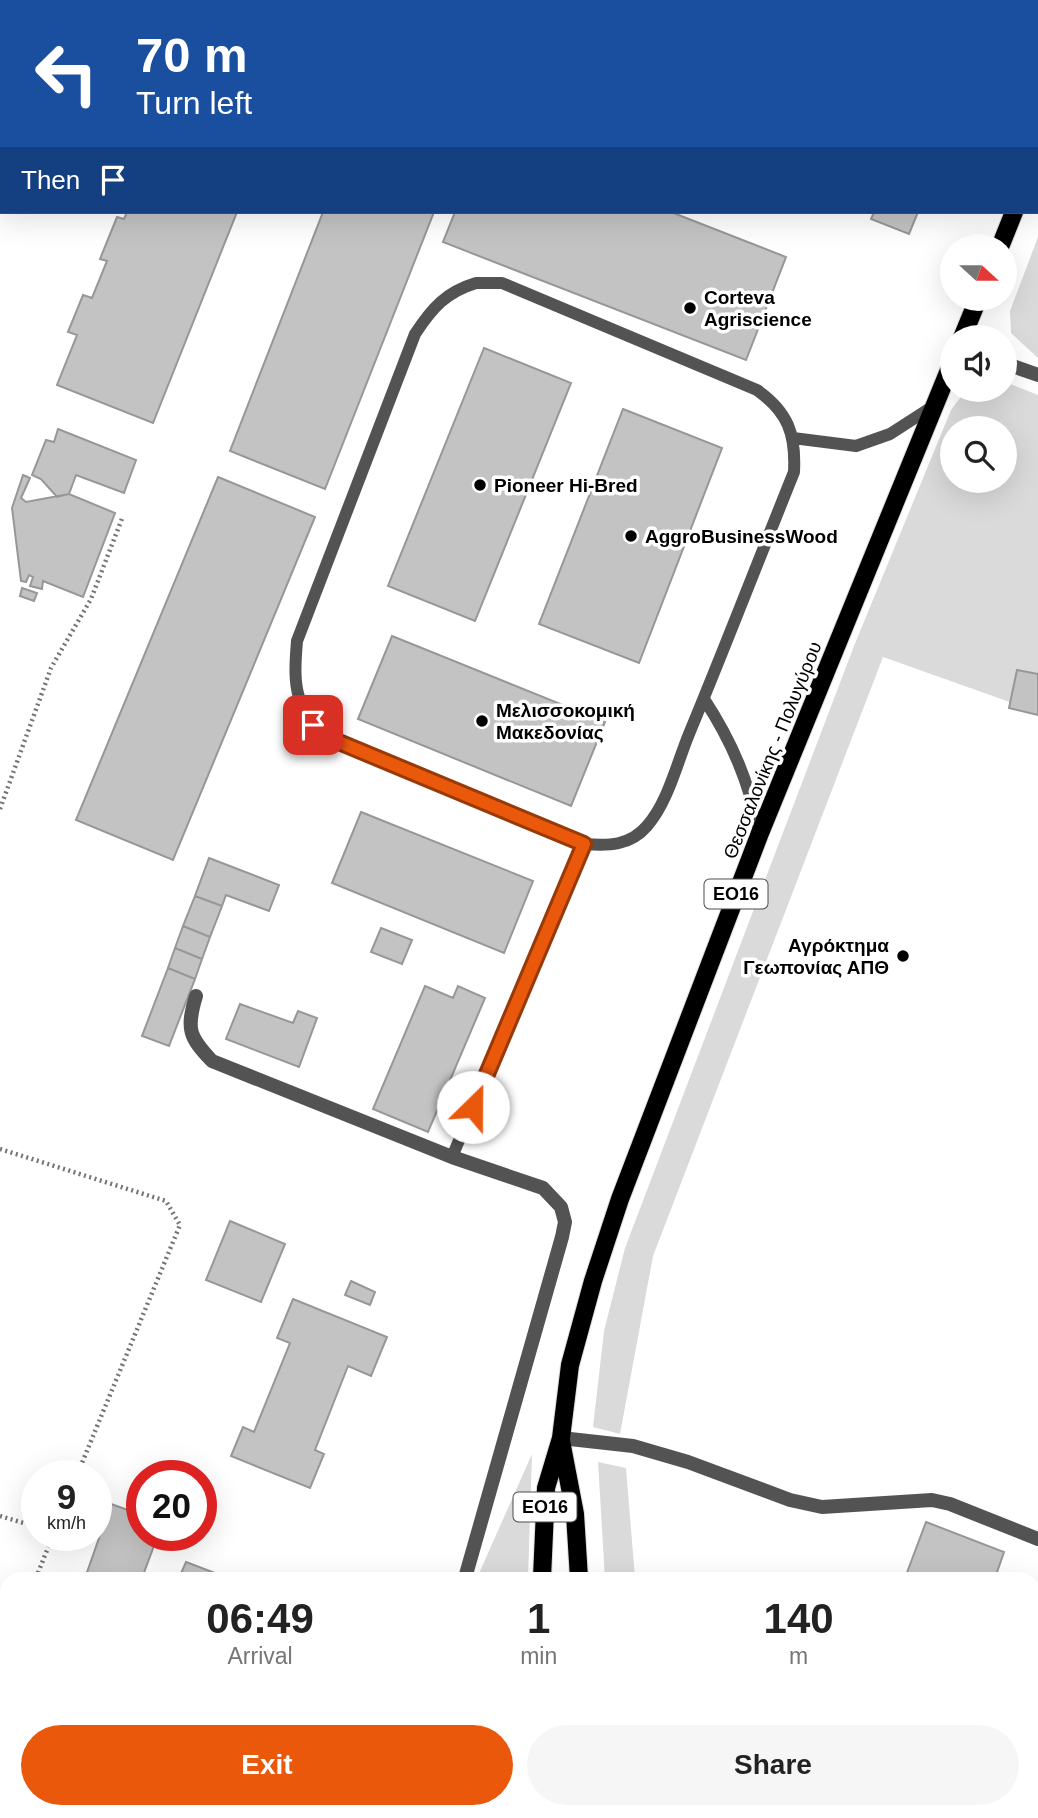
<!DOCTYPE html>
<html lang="en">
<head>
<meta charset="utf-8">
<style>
  :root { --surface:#fff; --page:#f6f6f6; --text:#222; --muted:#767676; --accent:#ea580c }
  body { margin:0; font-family:Arial,sans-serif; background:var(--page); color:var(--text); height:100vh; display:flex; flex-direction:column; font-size:26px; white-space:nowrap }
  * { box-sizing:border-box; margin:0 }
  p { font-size:23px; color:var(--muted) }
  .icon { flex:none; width:38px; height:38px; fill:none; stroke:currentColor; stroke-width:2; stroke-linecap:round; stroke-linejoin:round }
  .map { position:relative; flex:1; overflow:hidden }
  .drawer { position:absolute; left:0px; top:1572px; width:1040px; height:247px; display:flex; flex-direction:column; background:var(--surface); border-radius:21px 21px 0 0; box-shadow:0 7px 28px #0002 }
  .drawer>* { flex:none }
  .top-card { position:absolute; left:0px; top:0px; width:1040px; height:214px; box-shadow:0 7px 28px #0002; background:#1a4fa0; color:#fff; overflow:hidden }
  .needle { width:46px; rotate:111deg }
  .fabs { position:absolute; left:940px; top:234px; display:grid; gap:14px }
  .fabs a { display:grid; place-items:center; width:77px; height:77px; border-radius:50%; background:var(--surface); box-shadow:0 7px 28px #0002; font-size:35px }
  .speed { position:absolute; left:21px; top:1460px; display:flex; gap:14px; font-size:35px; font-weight:700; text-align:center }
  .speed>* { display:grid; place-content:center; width:91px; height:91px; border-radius:50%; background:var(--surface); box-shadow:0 7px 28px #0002; line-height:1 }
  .speed small { font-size:18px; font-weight:400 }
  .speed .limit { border:10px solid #d22; background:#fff; color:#111 }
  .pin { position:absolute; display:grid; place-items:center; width:60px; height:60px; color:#fff; margin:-30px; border-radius:14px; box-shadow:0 4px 10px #0006 }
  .me { position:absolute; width:77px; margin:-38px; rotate:23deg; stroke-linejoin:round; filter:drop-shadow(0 0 5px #0008) }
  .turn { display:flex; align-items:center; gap:24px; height:147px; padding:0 21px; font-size:32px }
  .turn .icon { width:91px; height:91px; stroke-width:2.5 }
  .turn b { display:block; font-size:49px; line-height:60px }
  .then { display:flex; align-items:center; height:66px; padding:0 21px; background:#0003; gap:14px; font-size:26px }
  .eta { display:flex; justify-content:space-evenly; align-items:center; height:119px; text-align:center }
  .eta b { font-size:42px; font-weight:700; line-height:49px }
  .primary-button { display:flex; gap:14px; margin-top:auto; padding:14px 21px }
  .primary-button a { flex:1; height:80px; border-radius:42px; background:var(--accent); color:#fff; font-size:28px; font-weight:700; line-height:80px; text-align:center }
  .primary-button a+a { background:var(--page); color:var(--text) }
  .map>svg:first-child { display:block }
  .green { fill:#dadada; fill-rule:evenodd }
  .building { fill:#c3c3c3; stroke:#979797; stroke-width:2 }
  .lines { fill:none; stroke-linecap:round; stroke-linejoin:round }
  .primary-casing { stroke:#dbdbdb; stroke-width:20 }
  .path { stroke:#757575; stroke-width:4.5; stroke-dasharray:2 3.5; stroke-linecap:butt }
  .service { stroke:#535353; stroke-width:12 }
  .minor { stroke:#535353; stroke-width:14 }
  .primary { stroke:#000; stroke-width:18 }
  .route-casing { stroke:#983908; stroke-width:18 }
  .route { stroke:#ea580c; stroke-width:12 }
  .poi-dot { fill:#000; stroke:#fff; stroke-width:2.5 }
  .labels { text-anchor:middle; stroke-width:7; stroke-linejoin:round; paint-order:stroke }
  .shield { fill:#fff; stroke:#4c4c4c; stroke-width:2 }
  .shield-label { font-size:18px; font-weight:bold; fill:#000 }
  .poi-label { font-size:19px; font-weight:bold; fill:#000; stroke:#fff; text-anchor:start }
  .street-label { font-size:19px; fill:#000; stroke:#fff }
</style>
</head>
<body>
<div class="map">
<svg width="1038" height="1818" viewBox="0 0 1038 1818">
  <rect width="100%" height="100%" fill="#fff"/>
  <!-- green -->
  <path class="green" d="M1038 237V358L1011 333 1010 311Z
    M1005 382 1038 395V712L883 657 653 1256 620 1434 593 1427 604 1331 625 1248 854 646 951 410 966 390H1004ZM952 429H1004V481H952Z
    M532 1454 528 1578H477Z
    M598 1462 626 1468 635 1578H605Z
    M388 1811H542V1818H385Z"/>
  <!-- building -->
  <path class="building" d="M291 0H523L527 2H290Z
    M127 212H237L153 423 57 385 77 335 68 332 83 295 92 298 107 261 100 259 117 217 124 219Z
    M323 212H434L325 489 230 451Z
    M455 212H671L786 257 746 360 443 242Z
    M874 212H918L909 234 871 219Z
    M484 348 571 383 475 621 388 586Z
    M623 409 722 448 639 663 539 624Z
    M58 429 136 460 124 493 76 475 69 494 57 497 41 479 32 475 46 440 54 442Z
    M23 475 30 478 21 498 26 502 69 494 115 513 83 597 43 581 42 589 30 586 33 577 29 575 26 582 21 581 12 508Z
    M218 477 315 517 173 860 76 820Z
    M22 588 37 593 34 601 20 596Z
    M392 636 605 722 571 806 358 719Z
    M1017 670 1038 674V715L1009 708Z
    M361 812 533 881 504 953 332 883Z
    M209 858 279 885 269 911 226 895 222 906 195 896Z
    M195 896 222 906 210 937 183 926Z
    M183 926 210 937 202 959 175 948Z
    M381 928 412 940 402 964 371 952Z
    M175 948 202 959 195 979 168 968Z
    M168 968 195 979 169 1046 142 1036Z
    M425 986 453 998 458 986 485 998 428 1132 373 1109Z
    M240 1004 293 1023 298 1011 317 1018 299 1067 226 1039Z
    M230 1221 285 1244 261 1302 206 1280Z
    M351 1281 375 1292 370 1305 345 1295Z
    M293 1299 387 1337 371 1376 348 1366 315 1450 324 1454 310 1488 231 1456 243 1427 254 1432 290 1343 277 1338Z
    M111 1504 142 1515V1535H158L142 1578H85Z
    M926 1522 1004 1552 995 1578H905Z
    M186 1562 228 1578H179Z
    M1038 1790V1818H1027L1032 1811Z
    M284 1811H318L315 1818H281Z"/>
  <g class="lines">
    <defs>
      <path id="primary" d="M1038 154V153
        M1000 247 1014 212
        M962 338 978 299
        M561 1441 575 1514 579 1578
        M542 1578 546 1488 561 1438 570 1365 593 1281 620 1199 760 833 952 363
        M556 1811 557 1818
        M596 1811V1818"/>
    </defs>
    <!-- primary casing -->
    <use href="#primary" class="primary-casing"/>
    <!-- path -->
    <path class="path" d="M0 809 51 668 91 599 123 516
      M0 1149 166 1201 180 1225 77 1475
      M0 1516 37 1527
      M36 1578 53 1535
      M0 1675 7 1656"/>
    <!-- service -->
    <path class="service" d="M476 283H502L757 390C788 412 796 434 794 472 759 559 725 647 689 734 677 763 668 802 647 826 630 846 608 846 584 844L334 740C294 711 293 688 297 641L415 334C432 308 446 292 476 283Z
      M793 438 856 446 890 434 935 405
      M704 699C733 743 748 781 760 833
      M452 1157 584 844"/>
    <!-- minor -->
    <path class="minor" d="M653 0 657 2
      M973 0 977 2
      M724 2V0
      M1004 363 1038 375
      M196 996C186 1029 189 1037 212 1061L452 1157 543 1188 561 1207 565 1222 562 1237 465 1578
      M561 1438 633 1446 688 1462 790 1500 822 1507 932 1500 950 1504 1038 1539
      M370 1818 373 1811"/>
    <!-- primary -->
    <use href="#primary" class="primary"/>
  </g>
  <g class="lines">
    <defs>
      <path id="route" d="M313 725 334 740 584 844 473 1107"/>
    </defs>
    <!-- route casing -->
    <use href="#route" class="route-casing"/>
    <!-- route -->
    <use href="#route" class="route"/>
  </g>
  <!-- markers -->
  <g class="poi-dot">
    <circle cx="690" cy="308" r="7"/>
    <circle cx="480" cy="485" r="7"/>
    <circle cx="631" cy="536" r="7"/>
    <circle cx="482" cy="721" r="7"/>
    <circle cx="903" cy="956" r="7"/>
  </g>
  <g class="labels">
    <!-- shield labels -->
    <g class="shield">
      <rect x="704.5" y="879.5" width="63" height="29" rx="5"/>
      <rect x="513.5" y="1492.5" width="63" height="29" rx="5"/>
    </g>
    <g class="shield-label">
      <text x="736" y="900">ΕΟ16</text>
      <text x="545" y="1513">ΕΟ16</text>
    </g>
    <!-- poi labels -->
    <g class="poi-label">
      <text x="704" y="304">Corteva<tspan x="704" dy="22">Agriscience</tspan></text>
      <text x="494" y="492">Pioneer Hi-Bred</text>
      <text x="645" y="543">AggroBusinessWood</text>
      <text x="496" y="717">Μελισσοκομική<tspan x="496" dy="22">Μακεδονίας</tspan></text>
      <text x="889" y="952" text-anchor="end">Αγρόκτημα<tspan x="889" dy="22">Γεωπονίας ΑΠΘ</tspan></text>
    </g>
    <!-- street labels -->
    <g class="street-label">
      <text transform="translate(772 750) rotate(-68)" y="7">Θεσσαλονίκης - Πολυγύρου</text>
    </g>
  </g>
</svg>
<div class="fabs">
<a><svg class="needle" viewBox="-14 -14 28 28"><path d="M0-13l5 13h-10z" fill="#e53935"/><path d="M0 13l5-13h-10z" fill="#767676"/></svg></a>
<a><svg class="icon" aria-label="sound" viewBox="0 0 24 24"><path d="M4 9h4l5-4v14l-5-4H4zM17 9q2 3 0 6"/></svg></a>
<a><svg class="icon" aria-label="search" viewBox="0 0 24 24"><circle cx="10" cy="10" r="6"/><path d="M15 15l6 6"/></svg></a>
</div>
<div class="speed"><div>9<small>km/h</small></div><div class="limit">20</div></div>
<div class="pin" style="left:313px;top:725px;background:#d93025"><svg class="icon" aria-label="arrive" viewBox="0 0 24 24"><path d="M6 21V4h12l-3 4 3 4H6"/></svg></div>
<svg class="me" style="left:473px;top:1107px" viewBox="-20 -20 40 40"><circle r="19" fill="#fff"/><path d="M0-13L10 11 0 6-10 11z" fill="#ea580c"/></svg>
<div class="top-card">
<div class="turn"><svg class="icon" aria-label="left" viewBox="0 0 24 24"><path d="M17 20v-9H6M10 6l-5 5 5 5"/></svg><div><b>70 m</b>Turn left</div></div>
<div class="then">Then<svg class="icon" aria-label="arrive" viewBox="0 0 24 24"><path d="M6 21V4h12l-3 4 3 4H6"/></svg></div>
</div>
<section class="drawer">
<div class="eta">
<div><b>06:49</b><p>Arrival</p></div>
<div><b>1</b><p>min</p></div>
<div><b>140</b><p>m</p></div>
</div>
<div class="primary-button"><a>Exit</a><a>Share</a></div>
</section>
</div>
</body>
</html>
